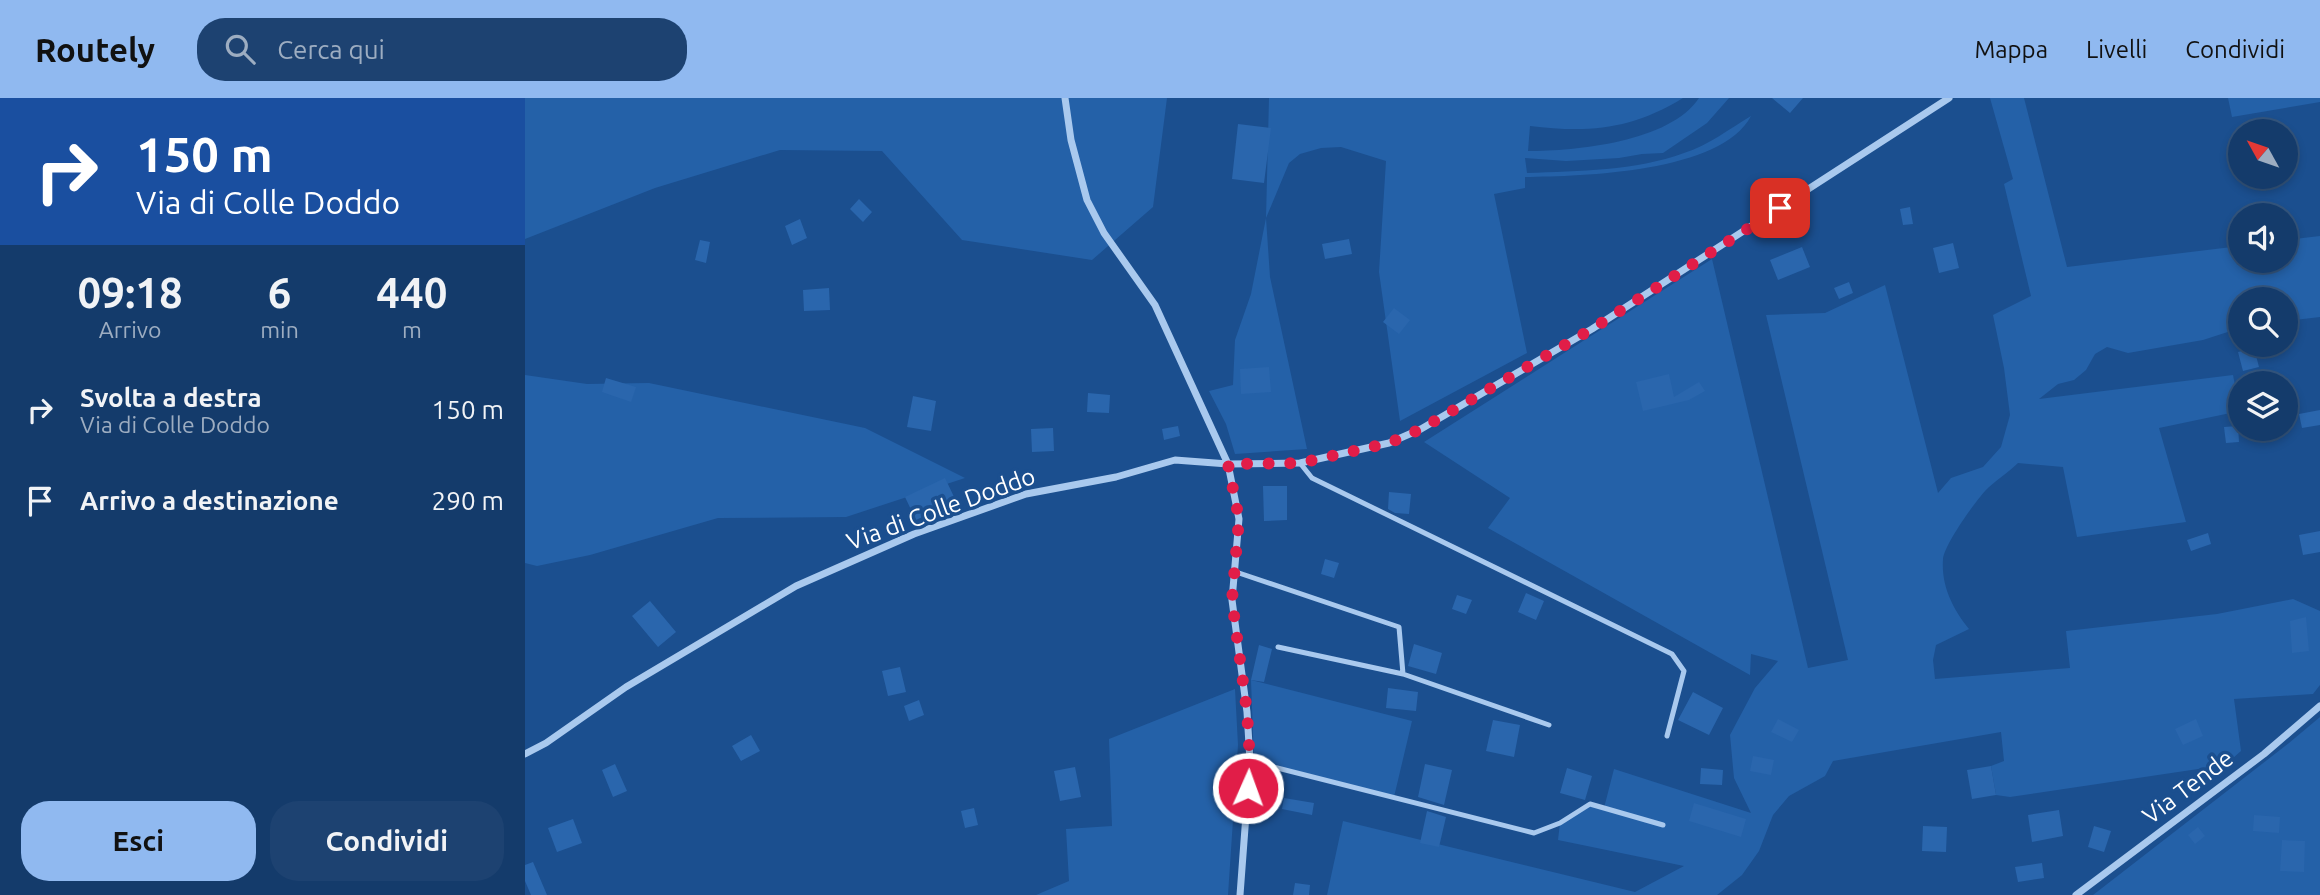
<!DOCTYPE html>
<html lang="it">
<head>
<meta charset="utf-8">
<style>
  :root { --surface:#143b6b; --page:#1d4271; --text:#f1f3f6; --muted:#9dadc1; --line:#33557e; --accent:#90b9f0 }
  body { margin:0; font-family:Ubuntu,sans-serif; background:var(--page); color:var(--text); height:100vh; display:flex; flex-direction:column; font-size:26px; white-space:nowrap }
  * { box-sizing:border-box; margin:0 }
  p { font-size:23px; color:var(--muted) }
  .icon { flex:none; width:38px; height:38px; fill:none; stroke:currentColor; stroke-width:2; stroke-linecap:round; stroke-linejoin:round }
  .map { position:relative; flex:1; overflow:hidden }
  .panel { display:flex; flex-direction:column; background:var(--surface); width:525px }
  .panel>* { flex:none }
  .hud { background:#1a4fa0; color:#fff; overflow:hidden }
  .needle { width:46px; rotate:310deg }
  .tools { position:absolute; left:1703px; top:21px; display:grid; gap:14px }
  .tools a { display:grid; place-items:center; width:70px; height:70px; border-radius:50%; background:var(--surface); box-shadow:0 4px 10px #0003,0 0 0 2px var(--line); font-size:35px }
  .pin { position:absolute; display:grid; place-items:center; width:60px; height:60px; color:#fff; margin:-30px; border-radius:14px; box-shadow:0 4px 10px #0006 }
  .me { position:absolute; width:77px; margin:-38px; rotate:2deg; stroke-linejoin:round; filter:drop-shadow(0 0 5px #0008) }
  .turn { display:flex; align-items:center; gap:24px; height:147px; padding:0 21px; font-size:32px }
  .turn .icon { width:91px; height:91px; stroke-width:2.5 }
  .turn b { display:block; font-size:49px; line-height:60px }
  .eta { display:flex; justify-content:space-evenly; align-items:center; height:119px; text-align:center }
  .eta b { font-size:42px; font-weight:600; line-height:49px }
  .primary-button { display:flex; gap:14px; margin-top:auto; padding:14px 21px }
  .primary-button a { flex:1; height:80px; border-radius:28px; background:var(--accent); color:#111; font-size:28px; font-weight:600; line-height:80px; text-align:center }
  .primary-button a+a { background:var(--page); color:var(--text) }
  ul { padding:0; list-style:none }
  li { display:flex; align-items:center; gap:21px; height:91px; padding:0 21px }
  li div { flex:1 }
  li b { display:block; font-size:26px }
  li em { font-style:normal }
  header { display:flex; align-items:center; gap:42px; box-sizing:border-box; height:98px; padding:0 35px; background:var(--accent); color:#111 }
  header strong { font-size:33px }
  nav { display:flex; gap:38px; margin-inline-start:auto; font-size:24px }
  .search { width:490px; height:63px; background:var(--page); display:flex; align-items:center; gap:18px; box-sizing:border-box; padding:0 24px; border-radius:28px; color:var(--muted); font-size:26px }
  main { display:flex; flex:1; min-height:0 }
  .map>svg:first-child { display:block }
  .green { fill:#2461a8 }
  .building { fill:#2a66ad }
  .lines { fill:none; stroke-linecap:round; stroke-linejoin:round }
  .service { stroke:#a9c9ee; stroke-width:5 }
  .minor { stroke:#a9c9ee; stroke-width:7 }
  .route { stroke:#e11d48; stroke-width:12; stroke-dasharray:0 21.6 }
  .labels { text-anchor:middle; stroke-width:7; stroke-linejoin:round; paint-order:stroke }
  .street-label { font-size:24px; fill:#fff; stroke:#1b4f8f }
</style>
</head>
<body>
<header>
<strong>Routely</strong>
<div class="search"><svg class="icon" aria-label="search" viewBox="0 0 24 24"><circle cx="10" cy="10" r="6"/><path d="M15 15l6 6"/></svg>Cerca qui</div>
<nav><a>Mappa</a><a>Livelli</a><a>Condividi</a></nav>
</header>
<main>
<section class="panel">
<div class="hud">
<div class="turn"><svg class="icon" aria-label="right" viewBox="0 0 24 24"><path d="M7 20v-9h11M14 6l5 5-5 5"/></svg><div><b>150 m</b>Via di Colle Doddo</div></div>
</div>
<div class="eta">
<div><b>09:18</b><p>Arrivo</p></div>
<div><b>6</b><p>min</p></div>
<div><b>440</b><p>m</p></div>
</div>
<ul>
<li><svg class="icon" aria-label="right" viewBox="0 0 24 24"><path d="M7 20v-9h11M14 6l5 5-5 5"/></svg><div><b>Svolta a destra</b><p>Via di Colle Doddo</p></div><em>150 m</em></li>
<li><svg class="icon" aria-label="arrive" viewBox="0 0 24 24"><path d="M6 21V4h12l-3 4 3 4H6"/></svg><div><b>Arrivo a destinazione</b></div><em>290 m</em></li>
</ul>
<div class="primary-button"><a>Esci</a><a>Condividi</a></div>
</section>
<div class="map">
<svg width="1795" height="797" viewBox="0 0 1795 797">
  <rect width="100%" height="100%" fill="#1b4f8f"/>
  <!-- green -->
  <path class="green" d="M0 0H642L628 109 567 162 437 142 357 53 255 52 130 90 0 141Z
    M744 0H1158C1106 32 1063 35 1005 28L1003 53C1051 53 1145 44 1174 0H1204L1182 25 1138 55 1117 56 1094 60 1041 63 1000 60 1002 75C1054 73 1110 73 1159 55 1184 47 1204 31 1226 18 1196 75 1057 78 1000 79V90L969 96 1002 255 875 323 854 174 861 63 816 49 796 50 775 56 764 65 741 120 745 179 782 351 710 356 701 326 684 293 708 287 710 242 726 196 741 120Z
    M1465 0H1499L1542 169 1715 148V163H1760L1761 142 1795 138V219L1761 223 1760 201H1715V230L1678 242 1603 255 1582 249 1570 256 1561 272 1549 282 1533 286 1514 301 1708 277 1715 313 1634 330 1661 424 1552 439 1538 369 1493 365C1484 374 1474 380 1464 389 1452 400 1419 447 1418 461 1416 488 1428 511 1444 531L1411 547 1408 562 1410 581 1545 570 1541 533 1692 516 1768 501 1795 513V587L1788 596 1709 601 1716 653 1700 667 1485 699 1471 697 1466 668 1479 663 1476 634 1308 663 1300 678 1264 698 1248 717 1234 753 1217 777 1192 797H802L818 723 1110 794 1159 768 1033 742 1035 725 1065 706 1079 710 1089 671 1226 715 1209 680 1205 637 1230 590 1253 563 1226 556 1225 577 963 430 985 400 899 344 1187 161 1283 570 1323 562 1241 217 1300 215 1360 187 1413 395 1426 380 1458 369 1476 349 1485 317 1479 270 1468 217 1506 198 1479 86 1488 81Z
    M1703 0H1795V4L1707 19Z
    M0 277 62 286 124 285 340 330 440 380 321 419 193 420 65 457 12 468 0 465Z
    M726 582 887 623 869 699 729 664Z
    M710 591 713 647 703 797H511L544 783 541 731 587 728 584 641Z
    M1795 619V797H1568L1764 645Z"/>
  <!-- building -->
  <path class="building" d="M1247 0H1278L1265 15Z
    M713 26 746 30 739 85 707 81Z
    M334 101 347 114 338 124 325 111Z
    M1385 109 1388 126 1378 127 1375 111Z
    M275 121 282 140 267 147 260 128Z
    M824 141 827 156 800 161 797 146Z
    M175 142 185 144 181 165 170 162Z
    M1428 145 1434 170 1414 175 1408 150Z
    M1277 149 1285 169 1253 182 1245 162Z
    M1324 184 1328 195 1314 201 1309 190Z
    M304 190 305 212 279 213 278 192Z
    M869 210 885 222 874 236 858 224Z
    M1729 250 1734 269 1718 273 1713 254Z
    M744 269 746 294 716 296 715 271Z
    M1144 276 1149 299 1174 284 1180 293 1164 302 1118 313 1111 284Z
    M81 280 111 289 106 304 77 294Z
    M563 295 585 297 584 315 562 314Z
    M388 298 411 303 406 333 382 329Z
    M1795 312V327L1777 330 1774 316Z
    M653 328 655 338 639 342 637 331Z
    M1713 328 1714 344 1701 345 1699 329Z
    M528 330 529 353 507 354 506 331Z
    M420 380 431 403 391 422 380 399Z
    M738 388H762V422L739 423Z
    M864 394 886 396 884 416 870 415 863 411Z
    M1795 433V454L1778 457 1774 437Z
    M1683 435 1686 446 1666 453 1662 442Z
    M800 461 814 465 809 480 796 476Z
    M1001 495 1019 503 1011 522 993 514Z
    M932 497 947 502 941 516 927 511Z
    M125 503 151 534 133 549 107 518Z
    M1781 519 1784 553 1767 555 1765 523Z
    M889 546 917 555 911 576 883 568Z
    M734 547 747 551 739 584 726 582Z
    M375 569 381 594 363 598 357 573Z
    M863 590 893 594 891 613 861 610Z
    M1168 594 1198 610 1184 637 1153 622Z
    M394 602 399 617 384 623 379 608Z
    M1253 621 1274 632 1267 644 1246 634Z
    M1671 621 1678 638 1658 647 1650 631Z
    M968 622 995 627 989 659 961 653Z
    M226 637 235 653 216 663 207 648Z
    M1228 658 1249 662 1246 677 1225 673Z
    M90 666 102 693 88 699 77 672Z
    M900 666 927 672 919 707 893 699Z
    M1466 668 1471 697 1447 701 1442 672Z
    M550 669 556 699 535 703 529 673Z
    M1042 670 1067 678 1060 702 1035 695Z
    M1176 670 1198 672 1197 687 1175 686Z
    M759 700 789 705 787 717 757 711Z
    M1169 705 1221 721 1216 739 1164 723Z
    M449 710 453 727 440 730 436 713Z
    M1534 712 1538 738 1507 744 1503 717Z
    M902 713 921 719 914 749 895 745Z
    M1729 717 1755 719 1754 735 1728 733Z
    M48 721 57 745 32 754 23 730Z
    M1398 728 1422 729 1421 754 1397 753Z
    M1569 728 1586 733 1579 754 1563 749Z
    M1673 729 1680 738 1670 746 1663 737Z
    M1757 742 1780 743 1779 774 1755 773Z
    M8 764 22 797H6L0 783V767Z
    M1517 765 1519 780 1493 784 1490 769Z
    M770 785 785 787 784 797H768Z"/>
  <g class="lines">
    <!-- service -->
    <path class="service" d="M775 365 787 380 1147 556 1159 573 1142 638
      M708 473 874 529 878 576
      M753 549 878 576 1024 627
      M725 663 1009 735 1035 725 1065 706 1138 727"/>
    <!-- minor -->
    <path class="minor" d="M540 0 546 42 562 102 579 135 630 207 703 366 714 421 707 502 722 614 725 663 715 797
      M0 656 21 645 101 589 271 488 389 436 501 396 591 379 650 362 703 366 775 365 864 345 896 331 1067 231 1424 0
      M1551 797 1739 656 1795 608"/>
  </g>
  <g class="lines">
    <!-- route -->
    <path class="route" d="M723 690 725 663 722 614 707 502 714 421 703 366 775 365 864 345 896 331 1067 231 1255 110"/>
  </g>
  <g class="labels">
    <!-- street labels -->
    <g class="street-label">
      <text transform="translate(416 411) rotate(-20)" y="8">Via di Colle Doddo</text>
      <text transform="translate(1663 689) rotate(-37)" y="8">Via Tende</text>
    </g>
  </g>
</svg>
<div class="tools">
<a><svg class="needle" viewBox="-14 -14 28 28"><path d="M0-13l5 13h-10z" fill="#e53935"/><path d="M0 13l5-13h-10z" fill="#9dadc1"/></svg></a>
<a><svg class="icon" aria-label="sound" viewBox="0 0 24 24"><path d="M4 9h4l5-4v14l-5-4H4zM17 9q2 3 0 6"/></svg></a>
<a><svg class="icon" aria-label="search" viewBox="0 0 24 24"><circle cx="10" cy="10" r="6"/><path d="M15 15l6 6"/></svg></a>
<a><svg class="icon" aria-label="layers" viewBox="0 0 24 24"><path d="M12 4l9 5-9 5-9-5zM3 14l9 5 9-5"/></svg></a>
</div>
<div class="pin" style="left:1255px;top:110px;background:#d93025"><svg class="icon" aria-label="arrive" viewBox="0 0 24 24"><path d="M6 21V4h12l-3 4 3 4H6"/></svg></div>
<svg class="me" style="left:723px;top:690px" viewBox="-20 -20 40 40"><circle r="17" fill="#e11d48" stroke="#fff" stroke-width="3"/><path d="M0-11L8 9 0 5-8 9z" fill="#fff"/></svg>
</div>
</main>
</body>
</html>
